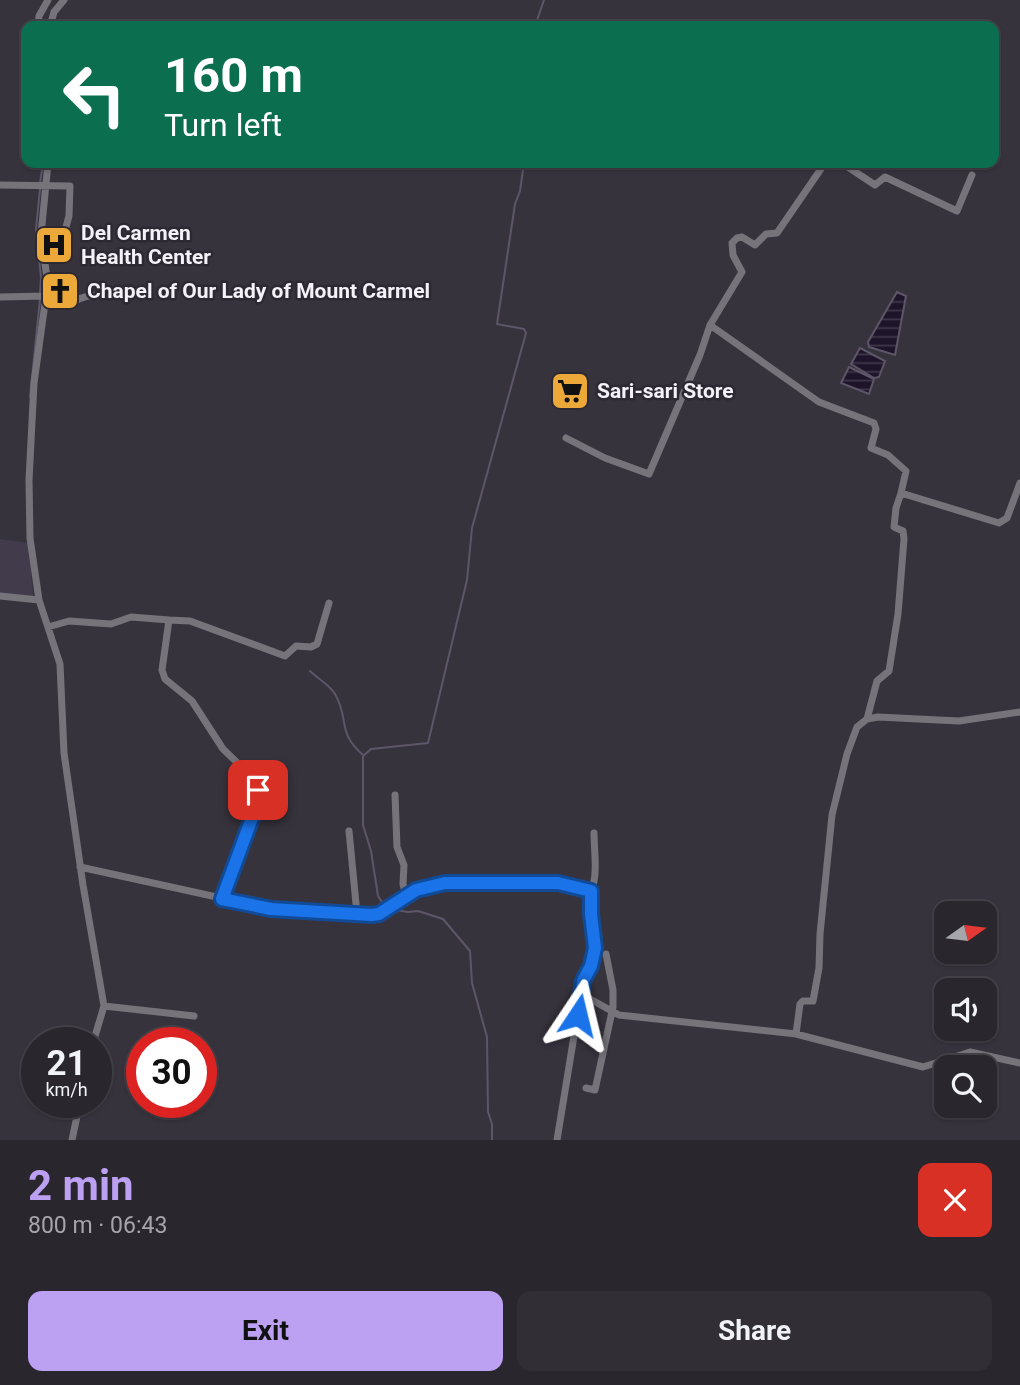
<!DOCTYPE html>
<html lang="en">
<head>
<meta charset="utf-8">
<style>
  :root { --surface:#29262e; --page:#312e36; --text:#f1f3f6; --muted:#a5a5aa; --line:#45434a; --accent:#bca0f2 }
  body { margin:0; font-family:Roboto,sans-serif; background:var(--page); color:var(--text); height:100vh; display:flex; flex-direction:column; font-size:26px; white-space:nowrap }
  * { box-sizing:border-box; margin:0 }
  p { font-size:23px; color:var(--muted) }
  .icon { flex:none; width:38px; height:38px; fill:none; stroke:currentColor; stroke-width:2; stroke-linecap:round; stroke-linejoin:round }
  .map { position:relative; height:1140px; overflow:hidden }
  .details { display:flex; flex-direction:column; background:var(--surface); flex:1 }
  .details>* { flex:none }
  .guide { position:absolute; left:21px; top:21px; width:978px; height:147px; border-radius:14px; box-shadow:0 2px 5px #0004,0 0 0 2px var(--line); background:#0b6e4f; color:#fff; overflow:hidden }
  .needle { width:46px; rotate:76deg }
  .fabs { position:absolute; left:934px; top:901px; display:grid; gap:14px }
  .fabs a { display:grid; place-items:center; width:63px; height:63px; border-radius:14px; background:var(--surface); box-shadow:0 2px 5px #0004,0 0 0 2px var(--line); font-size:35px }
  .speed { position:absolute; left:21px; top:1027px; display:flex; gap:14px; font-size:35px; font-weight:700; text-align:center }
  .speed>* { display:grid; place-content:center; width:91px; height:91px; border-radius:50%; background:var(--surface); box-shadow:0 2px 5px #0004,0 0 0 2px var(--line); line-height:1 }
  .speed small { font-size:18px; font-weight:400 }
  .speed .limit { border:10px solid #d22; background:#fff; color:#111 }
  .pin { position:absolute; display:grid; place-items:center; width:60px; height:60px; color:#fff; margin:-30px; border-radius:14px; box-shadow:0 4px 10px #0006 }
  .me { position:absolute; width:77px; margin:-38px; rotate:10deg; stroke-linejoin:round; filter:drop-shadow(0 0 5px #0008) }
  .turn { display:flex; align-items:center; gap:24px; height:147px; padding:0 28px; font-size:32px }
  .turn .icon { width:91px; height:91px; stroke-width:2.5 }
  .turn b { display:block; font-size:49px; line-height:60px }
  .round { display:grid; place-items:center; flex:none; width:74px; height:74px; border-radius:14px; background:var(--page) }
  .head { display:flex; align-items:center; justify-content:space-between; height:119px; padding:0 28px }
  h1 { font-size:42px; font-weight:700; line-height:52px; color:var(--accent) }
  .action { display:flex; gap:14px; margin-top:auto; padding:14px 28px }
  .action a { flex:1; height:80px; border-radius:14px; background:var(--accent); color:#111; font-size:28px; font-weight:700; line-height:80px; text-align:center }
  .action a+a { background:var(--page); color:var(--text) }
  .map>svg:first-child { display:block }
  .built { fill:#423b4b }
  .water { fill:url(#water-rules); stroke:#5e5668; stroke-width:2 }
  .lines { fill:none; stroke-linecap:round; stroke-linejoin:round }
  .stream { stroke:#5e5668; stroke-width:2 }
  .minor { stroke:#76747a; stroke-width:7 }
  .route-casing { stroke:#114b97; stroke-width:18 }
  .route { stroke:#1a73e8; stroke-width:12 }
  .labels { text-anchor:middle; stroke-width:5; stroke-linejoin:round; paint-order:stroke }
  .poi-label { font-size:21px; font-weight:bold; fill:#f4f1f8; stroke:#2d2932; text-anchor:start }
</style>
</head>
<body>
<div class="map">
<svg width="1020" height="1140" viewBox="0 0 1020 1140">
  <defs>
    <pattern id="water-rules" width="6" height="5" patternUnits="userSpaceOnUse" patternTransform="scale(1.75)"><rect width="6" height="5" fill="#1e142a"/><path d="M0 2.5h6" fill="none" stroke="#3f374a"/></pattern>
  </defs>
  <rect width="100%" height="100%" fill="#37333d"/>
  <!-- built -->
  <path class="built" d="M0 539 29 543 33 598 0 594Z"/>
  <!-- water -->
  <path class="water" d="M897 292 906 296 895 355 869 347 868 342Z
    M860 348 885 361 879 377 874 378 851 364Z
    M849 367 874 379 869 394 841 383Z"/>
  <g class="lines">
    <!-- stream -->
    <path class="stream" d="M535 26 544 0
      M40 183 43 163
      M40 189 36 229 41 278 40 293
      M30 397 40 299
      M310 671C317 678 330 685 335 694 350 720 336 731 363 755
      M384 905 378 896 371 851 363 825V756L371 749 428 743 467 580 472 528 526 333 524 329 497 324 515 204 520 191 524 163
      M390 909 408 912 418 911 443 919 470 951 472 983 487 1037 488 1112 492 1124V1140"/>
    <!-- minor -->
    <path class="minor" d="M38 26 39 16 48 0
      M50 26 54 12 64 0
      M48 163 41 235 47 278 46 296 34 383 29 480 30 538 39 600 60 664 64 753 83 885 104 1006 93 1043
      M825 163 777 233 766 234 755 245 742 237 737 238 732 243 733 255 742 272 710 325 819 402 874 423 876 429 871 448 888 455 906 471 901 493 999 523 1007 518 1020 483
      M842 163 875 185 885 177 957 211 972 175
      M0 185 70 186 69 216 63 238V251
      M0 297 46 296
      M46 300 71 304C85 292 108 295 125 295
      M566 438 605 458 649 474 700 355 710 325
      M0 596 39 600
      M169 620 190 621 285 656 296 646 311 647 317 644 329 603
      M48 627 69 621 111 624 131 617 169 620 162 670 165 679 192 701 223 749 251 776 259 795 222 899
      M867 719 878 717 959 721 1020 712
      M395 795 397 847 404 865 403 884 406 895
      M349 831 357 914
      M80 867 271 909 372 915 379 914 416 890 445 882 558 883 591 891
      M581 994 619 1015 796 1034 923 1067 970 1052 1020 1063
      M104 1006 194 1016
      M796 1034 800 1004 803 1001H813L819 968 820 934 832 815 847 754 857 727 867 719 877 681 889 671 898 614 904 539 903 531 894 527 896 508 901 493
      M586 1088 595 1090 613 1007V990L606 954
      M72 1140 80 1102
      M557 1140 583 981C601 946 590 935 591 900 591 890 595 882 595 872 596 860 594 846 594 833"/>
  </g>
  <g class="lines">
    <defs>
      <path id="route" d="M258 790 259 799 222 899 271 909 372 915 379 914 416 890 445 883H558L591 891V914L595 948 591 966 583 981 578 1015"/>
    </defs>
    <!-- route casing -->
    <use href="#route" class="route-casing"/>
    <!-- route -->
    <use href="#route" class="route"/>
  </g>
  <!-- icons -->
  <defs>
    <symbol id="hospital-square" viewBox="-11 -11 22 22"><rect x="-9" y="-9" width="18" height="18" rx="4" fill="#eca93a" stroke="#2d2932"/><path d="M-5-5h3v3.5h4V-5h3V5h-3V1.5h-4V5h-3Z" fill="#111"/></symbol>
    <symbol id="church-square" viewBox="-11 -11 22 22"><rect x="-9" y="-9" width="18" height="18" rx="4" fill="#eca93a" stroke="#2d2932"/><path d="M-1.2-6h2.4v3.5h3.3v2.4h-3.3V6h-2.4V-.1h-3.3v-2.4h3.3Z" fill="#111"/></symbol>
    <symbol id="supermarket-square" viewBox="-11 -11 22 22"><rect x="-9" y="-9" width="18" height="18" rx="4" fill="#eca93a" stroke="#2d2932"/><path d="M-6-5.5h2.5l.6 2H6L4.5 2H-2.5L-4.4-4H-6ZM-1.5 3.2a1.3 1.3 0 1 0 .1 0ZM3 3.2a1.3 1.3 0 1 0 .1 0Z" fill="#111"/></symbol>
  </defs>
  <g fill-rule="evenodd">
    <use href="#hospital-square" x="32" y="223" width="44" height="44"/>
    <use href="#church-square" x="38" y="269" width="44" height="44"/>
    <use href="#supermarket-square" x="548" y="369" width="44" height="44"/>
  </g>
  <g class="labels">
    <!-- poi labels -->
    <g class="poi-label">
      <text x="81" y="240">Del Carmen<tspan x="81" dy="24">Health Center</tspan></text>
      <text x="87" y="298">Chapel of Our Lady of Mount Carmel</text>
      <text x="597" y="398">Sari-sari Store</text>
    </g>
  </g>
</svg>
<div class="fabs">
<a><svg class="needle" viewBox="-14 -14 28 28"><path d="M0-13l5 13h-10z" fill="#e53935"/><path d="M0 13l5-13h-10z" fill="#a5a5aa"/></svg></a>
<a><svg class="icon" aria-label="sound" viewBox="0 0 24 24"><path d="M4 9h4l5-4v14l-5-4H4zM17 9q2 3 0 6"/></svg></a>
<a><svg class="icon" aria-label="search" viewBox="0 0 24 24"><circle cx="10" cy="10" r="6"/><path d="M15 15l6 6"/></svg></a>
</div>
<div class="speed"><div>21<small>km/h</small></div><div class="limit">30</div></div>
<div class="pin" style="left:258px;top:790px;background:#d93025"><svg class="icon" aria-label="arrive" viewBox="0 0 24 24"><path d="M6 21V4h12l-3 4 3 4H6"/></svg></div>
<svg class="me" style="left:578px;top:1015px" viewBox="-20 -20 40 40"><path d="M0-17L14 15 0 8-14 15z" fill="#1a73e8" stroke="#fff" stroke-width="4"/></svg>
<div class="guide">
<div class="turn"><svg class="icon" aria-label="left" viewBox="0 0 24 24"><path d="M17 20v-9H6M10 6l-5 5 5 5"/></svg><div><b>160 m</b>Turn left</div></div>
</div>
</div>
<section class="details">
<div class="head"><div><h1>2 min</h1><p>800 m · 06:43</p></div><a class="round" style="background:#d93025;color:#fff"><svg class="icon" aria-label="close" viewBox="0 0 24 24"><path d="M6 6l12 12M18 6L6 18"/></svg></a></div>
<div class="action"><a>Exit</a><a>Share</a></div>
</section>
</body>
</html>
